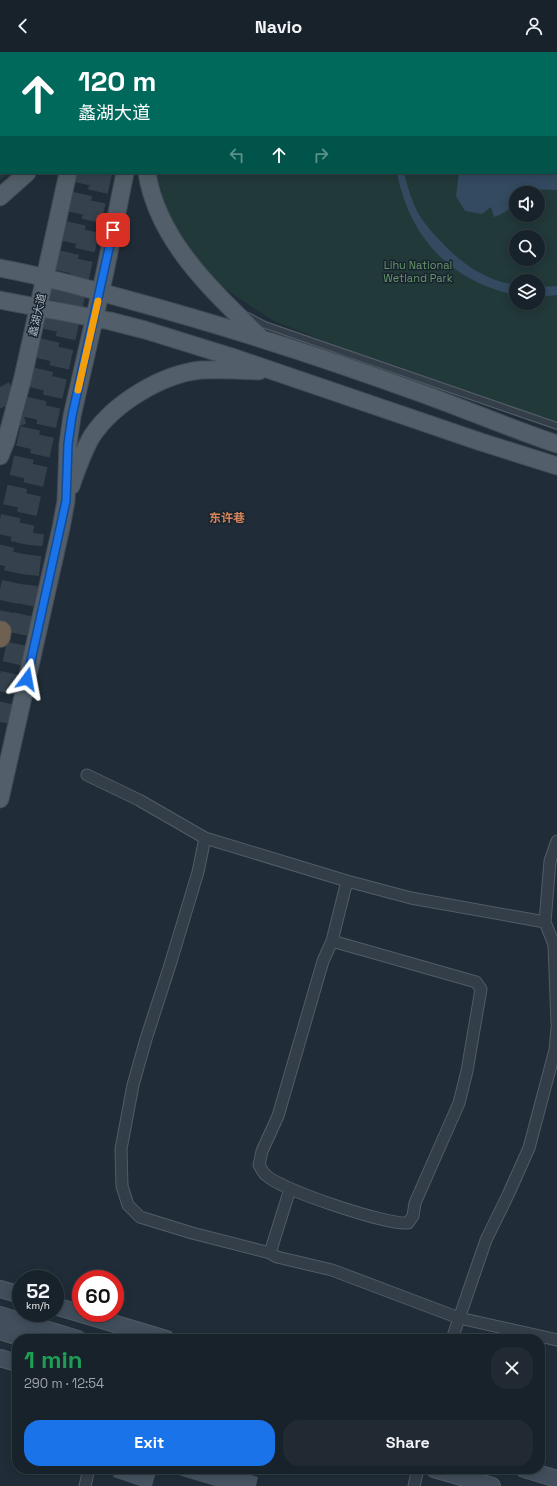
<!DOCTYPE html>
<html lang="en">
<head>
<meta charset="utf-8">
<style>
  :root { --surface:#18222a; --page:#212a32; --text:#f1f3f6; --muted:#9fa4a8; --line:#363f47; --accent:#1a73e8 }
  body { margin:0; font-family:"Space Grotesk","Noto Sans SC",sans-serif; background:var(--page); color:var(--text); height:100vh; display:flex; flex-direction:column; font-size:15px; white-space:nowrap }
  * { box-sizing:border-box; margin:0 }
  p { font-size:13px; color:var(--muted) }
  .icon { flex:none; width:22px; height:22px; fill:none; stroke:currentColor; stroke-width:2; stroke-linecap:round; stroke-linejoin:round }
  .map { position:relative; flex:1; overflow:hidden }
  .drawer { position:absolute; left:12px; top:1282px; width:533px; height:140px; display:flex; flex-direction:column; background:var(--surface); border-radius:16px; box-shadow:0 2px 10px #0003,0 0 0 1px var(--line) }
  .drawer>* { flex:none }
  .top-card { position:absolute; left:0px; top:0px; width:557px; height:122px; box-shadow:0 2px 10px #0003,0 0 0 1px var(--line); background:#00695c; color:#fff; overflow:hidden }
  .controls { position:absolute; left:509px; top:134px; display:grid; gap:8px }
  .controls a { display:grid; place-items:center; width:36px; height:36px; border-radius:50%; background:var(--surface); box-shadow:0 2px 10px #0003,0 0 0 1px var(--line); font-size:20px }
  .speed { position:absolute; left:12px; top:1218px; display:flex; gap:8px; font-size:20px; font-weight:700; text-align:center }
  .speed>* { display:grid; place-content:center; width:52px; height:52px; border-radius:50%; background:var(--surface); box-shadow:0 2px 10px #0003,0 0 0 1px var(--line); line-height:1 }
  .speed small { font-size:10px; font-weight:400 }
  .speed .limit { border:6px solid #d22; background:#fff; color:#111 }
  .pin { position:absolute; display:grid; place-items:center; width:34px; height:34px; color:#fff; margin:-17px; border-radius:8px; box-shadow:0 2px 6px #0006 }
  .me { position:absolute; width:44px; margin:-22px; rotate:13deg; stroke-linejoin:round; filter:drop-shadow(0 0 3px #0008) }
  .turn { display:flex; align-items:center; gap:14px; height:84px; padding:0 12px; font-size:18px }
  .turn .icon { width:52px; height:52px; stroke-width:2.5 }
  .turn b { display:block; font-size:28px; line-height:34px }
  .lanes { display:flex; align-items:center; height:38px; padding:0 12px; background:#0003; justify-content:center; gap:20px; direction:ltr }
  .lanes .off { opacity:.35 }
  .round { display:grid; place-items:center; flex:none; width:42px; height:42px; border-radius:16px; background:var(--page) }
  .headline { display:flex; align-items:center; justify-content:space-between; height:68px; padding:0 12px }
  h1 { font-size:24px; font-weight:600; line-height:30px; color:#1e9e55 }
  .primary-button { display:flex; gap:8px; margin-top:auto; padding:8px 12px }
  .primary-button a { flex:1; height:46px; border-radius:16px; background:var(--accent); color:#fff; font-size:16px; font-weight:600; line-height:46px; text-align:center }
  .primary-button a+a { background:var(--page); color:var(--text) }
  header { display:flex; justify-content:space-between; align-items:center; height:52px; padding:0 12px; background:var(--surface); font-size:18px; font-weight:600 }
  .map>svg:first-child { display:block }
  .green { fill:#223939; fill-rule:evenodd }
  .water { fill:#334a60 }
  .building { fill:#465462 }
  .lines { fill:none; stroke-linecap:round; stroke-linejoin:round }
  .highway-tunnel { stroke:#35424d; stroke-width:20; stroke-dasharray:20 10; stroke-linecap:butt }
  .lane-casing { stroke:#515c66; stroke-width:8 }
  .street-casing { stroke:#515c66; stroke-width:13 }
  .secondary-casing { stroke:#515c66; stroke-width:18 }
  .primary-casing { stroke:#404a55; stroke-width:19 }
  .highway-casing { stroke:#3e4953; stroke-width:22 }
  .lane { stroke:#343e49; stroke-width:5.5 }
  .street { stroke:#343e49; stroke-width:11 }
  .secondary { stroke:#424e5c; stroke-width:16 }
  .primary { stroke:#525e69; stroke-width:17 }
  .highway { stroke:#6f6051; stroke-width:20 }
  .route-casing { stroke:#114b97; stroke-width:10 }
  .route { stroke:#1a73e8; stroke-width:7 }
  .slow { stroke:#f59e0b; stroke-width:7 }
  .labels { text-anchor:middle; stroke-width:3; stroke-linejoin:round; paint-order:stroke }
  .park-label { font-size:11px; fill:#65966c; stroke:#19232d }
  .street-label { font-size:11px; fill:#aeb9c5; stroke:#19232d }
  .neighbourhood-label { font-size:12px; font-weight:bold; fill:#d4835a; stroke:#19232d }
</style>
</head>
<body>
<header><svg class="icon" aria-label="back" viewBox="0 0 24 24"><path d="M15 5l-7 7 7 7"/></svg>Navio<svg class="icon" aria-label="person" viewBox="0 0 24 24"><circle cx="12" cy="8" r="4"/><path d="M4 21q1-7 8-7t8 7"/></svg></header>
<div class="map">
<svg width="557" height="1434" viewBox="0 0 557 1434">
  <rect width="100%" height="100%" fill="#202d38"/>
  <!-- green -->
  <path class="green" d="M0 0H71L1 1V121H10L0 128Z
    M149 0H557V372L440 334 274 269 213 229 170 168 156 121H556V1ZM516 141H538V163H516ZM516 185H538V207H516ZM516 229H538V251H516Z"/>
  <!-- water -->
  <path class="water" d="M556 33 557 138 527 137 521 141H516C516 155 506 161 494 165L491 155 482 162 465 159 456 144 459 121H556Z
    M397 121H404C407 131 409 141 413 150 417 161 425 172 433 181 456 207 481 228 516 233V243C451 230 409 185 397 121Z
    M557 234V243L538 245V235Z"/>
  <!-- building -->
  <path class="building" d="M116 1417H157L152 1434H140L113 1425Z
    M166 1417H232L258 1425 256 1434H215L165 1419Z"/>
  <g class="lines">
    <!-- highway-tunnel -->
    <path class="highway-tunnel" d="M0 335 9 352 17 375
      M0 513 87 121
      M1 579 102 121
      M0 670 26 548 34 481"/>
    <defs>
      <path id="lane" d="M248 264 265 273 557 374"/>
      <path id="street" d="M87 723 139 748 205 786 347 829 411 846 545 870
        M205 786 198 820 170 913 146 987 133 1033 121 1097 122 1134 128 1153 140 1165 192 1181 270 1201 277 1205 332 1218 459 1266 557 1288
        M557 789 550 809 545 870 557 900
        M332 889 476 930 481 937 467 1019 459 1051 415 1151 413 1164 408 1171C387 1173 281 1138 266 1123 263 1121 261 1116 259 1113L262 1099 278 1064 323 909 332 889 347 829
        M554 894 557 972
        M555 998 557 976
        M270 1201 290 1137
        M452 1287 486 1188 508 1143 529 1096 555 998 557 996
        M85 1434 89 1417
        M414 1434 418 1417"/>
      <path id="secondary" d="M0 1237 21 1243
        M55 1254 166 1287
        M0 1263 78 1287
        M0 1279 25 1287
        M0 1306 17 1311
        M434 1417 492 1434
        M524 1417 557 1427"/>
      <path id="primary" d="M89 1V0
        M139 1 140 0
        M147 121C158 189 212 238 259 284
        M0 145 27 121
        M0 216C44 224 87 236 129 248 226 274 321 305 415 339 463 356 509 376 557 392
        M0 248 110 269 145 278 232 305 481 390 557 414
        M0 404 6 389 23 325 68 121
        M71 434C77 417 83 399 92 384 114 351 162 322 201 318 220 317 240 318 259 319
        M0 747 61 476 66 449 68 392 72 364 105 220 125 121"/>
      <path id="highway" d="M105 1V0
        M120 1V0
        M0 585 1 579"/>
    </defs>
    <!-- lane casing -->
    <use href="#lane" class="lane-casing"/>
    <!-- street casing -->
    <use href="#street" class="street-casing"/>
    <!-- secondary casing -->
    <use href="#secondary" class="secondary-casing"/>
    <!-- primary casing -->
    <use href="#primary" class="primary-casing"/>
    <!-- highway casing -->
    <use href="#highway" class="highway-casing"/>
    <!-- lane -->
    <use href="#lane" class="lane"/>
    <!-- street -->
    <use href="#street" class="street"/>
    <!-- secondary -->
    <use href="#secondary" class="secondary"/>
    <!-- primary -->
    <use href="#primary" class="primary"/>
    <!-- highway -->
    <use href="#highway" class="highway"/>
  </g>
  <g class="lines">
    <defs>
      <path id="route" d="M27 627 66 449 68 392 72 364 113 178"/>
    </defs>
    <!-- route casing -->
    <use href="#route" class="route-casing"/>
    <!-- route -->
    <use href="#route" class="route"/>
    <!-- slow -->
    <path class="slow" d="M78 338 98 249"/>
  </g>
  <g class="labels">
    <!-- park labels -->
    <g class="park-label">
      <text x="418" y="217">Lihu National<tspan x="418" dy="13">Wetland Park</tspan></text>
    </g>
    <!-- street labels -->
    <g class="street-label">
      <text transform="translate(37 263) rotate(-77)" y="4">蠡湖大道</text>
    </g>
    <!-- neighbourhood labels -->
    <g class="neighbourhood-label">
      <text x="227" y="470">东许巷</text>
    </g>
  </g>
</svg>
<div class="controls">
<a><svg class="icon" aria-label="sound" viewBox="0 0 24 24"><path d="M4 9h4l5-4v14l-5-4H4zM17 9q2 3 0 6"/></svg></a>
<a><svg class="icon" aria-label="search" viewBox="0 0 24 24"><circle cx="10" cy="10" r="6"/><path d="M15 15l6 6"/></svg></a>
<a><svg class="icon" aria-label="layers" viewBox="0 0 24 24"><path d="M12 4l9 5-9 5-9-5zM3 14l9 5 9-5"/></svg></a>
</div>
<div class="speed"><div>52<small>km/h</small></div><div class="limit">60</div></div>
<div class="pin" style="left:113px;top:178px;background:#d93025"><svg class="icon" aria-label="arrive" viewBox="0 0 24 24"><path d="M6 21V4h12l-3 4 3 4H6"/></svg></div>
<svg class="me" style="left:27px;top:627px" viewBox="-20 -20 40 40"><path d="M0-17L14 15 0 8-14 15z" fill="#1a73e8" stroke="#fff" stroke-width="4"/></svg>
<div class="top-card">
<div class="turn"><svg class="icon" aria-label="ahead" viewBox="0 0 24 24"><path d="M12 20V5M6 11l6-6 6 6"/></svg><div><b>120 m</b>蠡湖大道</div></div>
<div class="lanes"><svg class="icon off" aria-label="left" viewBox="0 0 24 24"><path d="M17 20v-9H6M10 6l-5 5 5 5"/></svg><svg class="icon" aria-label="ahead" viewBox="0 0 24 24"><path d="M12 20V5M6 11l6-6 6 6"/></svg><svg class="icon off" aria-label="right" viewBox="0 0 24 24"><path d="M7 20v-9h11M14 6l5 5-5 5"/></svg></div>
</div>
<section class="drawer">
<div class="headline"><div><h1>1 min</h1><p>290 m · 12:54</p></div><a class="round"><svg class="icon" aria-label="close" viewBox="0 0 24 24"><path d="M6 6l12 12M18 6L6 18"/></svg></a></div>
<div class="primary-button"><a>Exit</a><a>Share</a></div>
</section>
</div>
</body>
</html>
